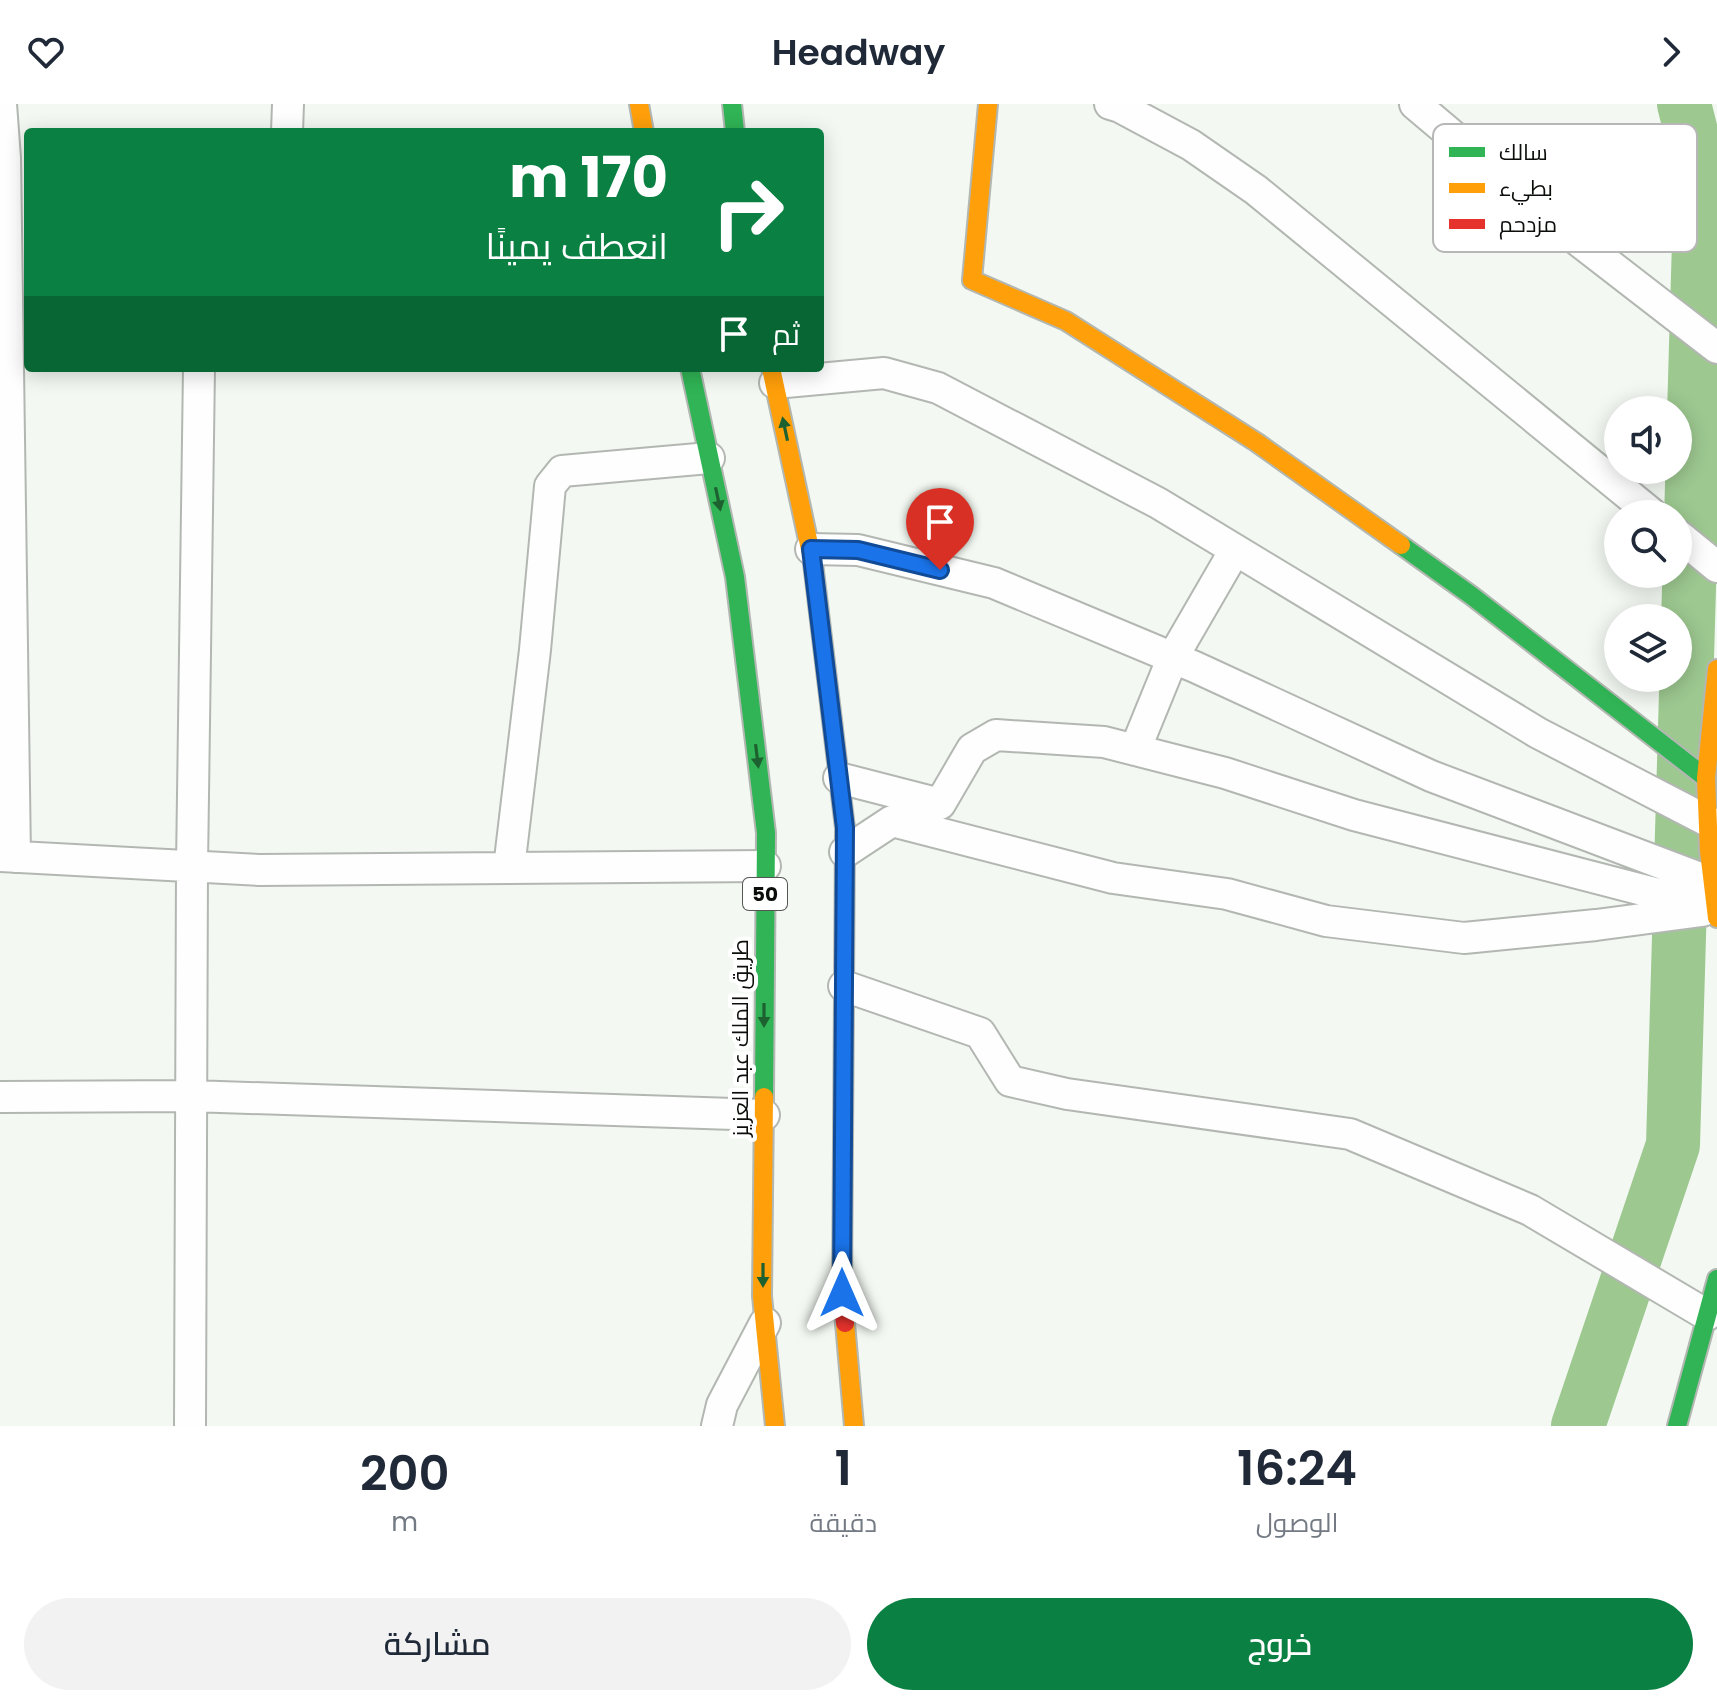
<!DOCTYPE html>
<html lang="ar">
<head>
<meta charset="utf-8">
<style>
  :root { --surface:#fff; --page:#f2f2f3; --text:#1f2937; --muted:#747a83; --accent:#0b8043 }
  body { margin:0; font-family:Poppins,Cairo,sans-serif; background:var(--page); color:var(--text); direction:rtl; height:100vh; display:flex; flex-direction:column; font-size:30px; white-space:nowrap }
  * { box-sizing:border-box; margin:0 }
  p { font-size:26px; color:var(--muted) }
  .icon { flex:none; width:44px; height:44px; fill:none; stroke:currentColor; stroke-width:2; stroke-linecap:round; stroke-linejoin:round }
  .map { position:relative; height:1322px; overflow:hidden; direction:ltr }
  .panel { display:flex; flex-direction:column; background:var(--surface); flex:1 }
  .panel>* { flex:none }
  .top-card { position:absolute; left:24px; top:24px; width:800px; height:244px; border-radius:8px; box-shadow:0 4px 20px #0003; direction:rtl; background:#0b8043; color:#fff; overflow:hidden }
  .tools { position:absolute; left:1604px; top:292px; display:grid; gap:16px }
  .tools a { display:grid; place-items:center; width:88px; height:88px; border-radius:50%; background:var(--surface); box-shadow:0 4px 20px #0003; font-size:40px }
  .pin { position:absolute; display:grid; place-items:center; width:68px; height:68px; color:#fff; margin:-82px -34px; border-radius:50% 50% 50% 0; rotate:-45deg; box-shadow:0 0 8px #0007 }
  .pin .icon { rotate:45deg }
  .me { position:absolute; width:88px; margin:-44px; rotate:0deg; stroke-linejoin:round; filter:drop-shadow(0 0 6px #0008) }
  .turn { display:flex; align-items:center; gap:28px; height:168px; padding:0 24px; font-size:36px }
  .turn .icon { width:104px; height:104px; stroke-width:2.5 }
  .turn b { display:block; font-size:56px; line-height:68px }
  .then { display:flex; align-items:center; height:76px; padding:0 24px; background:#0003; gap:16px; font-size:30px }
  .eta { display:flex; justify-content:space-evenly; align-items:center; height:136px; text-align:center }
  .eta b { font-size:48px; font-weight:600; line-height:56px }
  .button { display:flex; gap:16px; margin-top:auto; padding:16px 24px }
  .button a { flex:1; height:92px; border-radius:48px; background:var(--accent); color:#fff; font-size:32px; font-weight:600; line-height:92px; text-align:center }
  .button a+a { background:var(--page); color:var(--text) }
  header { display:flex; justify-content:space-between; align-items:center; height:104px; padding:0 24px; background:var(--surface); font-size:36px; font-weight:600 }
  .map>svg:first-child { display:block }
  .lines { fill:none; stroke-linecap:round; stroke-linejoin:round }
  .river { stroke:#9dc890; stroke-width:54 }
  .street-casing { stroke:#b3b7b2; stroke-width:34 }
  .fast-casing { stroke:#b3b7b2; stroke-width:22 }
  .slow-casing { stroke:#b3b7b2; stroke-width:22 }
  .jam-casing { stroke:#b3b7b2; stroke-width:22 }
  .street { stroke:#fdfefd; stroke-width:30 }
  .fast { stroke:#30b455; stroke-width:18 }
  .slow { stroke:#ff9f0a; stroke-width:18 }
  .jam { stroke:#e5322d; stroke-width:18 }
  .oneway { fill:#1e6130 }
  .route-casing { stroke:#114b97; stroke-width:20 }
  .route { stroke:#1a73e8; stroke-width:14 }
  .labels { text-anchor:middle; stroke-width:8; stroke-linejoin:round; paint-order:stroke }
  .shield { fill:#fff; stroke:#545654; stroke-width:2 }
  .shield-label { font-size:20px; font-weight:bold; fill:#0b0e0a }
  .street-label { font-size:22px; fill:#0b0e0a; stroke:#fff }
  .key { fill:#fff; stroke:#b6b7b6; stroke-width:2 }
  .key-label { font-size:22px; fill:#0b0e0a }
</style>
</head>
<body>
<header><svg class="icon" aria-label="forward" viewBox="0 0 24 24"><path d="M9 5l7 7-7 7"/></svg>Headway<svg class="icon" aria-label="heart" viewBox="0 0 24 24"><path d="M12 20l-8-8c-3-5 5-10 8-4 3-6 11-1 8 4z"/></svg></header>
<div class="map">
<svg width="1717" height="1322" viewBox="0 0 1717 1322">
  <rect width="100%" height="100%" fill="#f3f9f2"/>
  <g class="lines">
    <!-- river -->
    <path class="river" d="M1578 1322 1673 1041 1701 67 1684 0"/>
    <defs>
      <path id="street" d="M1 0 5 54 15 753
        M1110 0 1120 3 1191 41 1256 86 1652 410
        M1415 0 1562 124 1717 244
        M287 28 288 0
        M775 279 884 269 938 284 1158 399 1538 629 1717 722
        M1678 431 1717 463
        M811 445 858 446 994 479 1195 563 1431 672 1713 779
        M1135 646 1173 553 1235 446
        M839 674 940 700 972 645 996 631 1104 638 1225 669 1354 711 1716 805
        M845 748 892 717 1113 774 1227 790 1326 817 1464 834 1596 821 1702 807
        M0 752 259 766 765 762
        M509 764 535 546 550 382 562 367 709 354
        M844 882 980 929 1010 977 1067 990 1350 1030 1530 1106 1707 1211
        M0 993 191 992 764 1011
        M190 1322 192 762 199 264
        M717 1322 722 1301 765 1219"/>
      <path id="fast" d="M732 0 735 28
        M690 264 735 473 766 729 764 993
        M1401 441 1472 492 1706 674
        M1677 1322 1717 1175"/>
      <path id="slow" d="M639 0 644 28
        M988 0 972 176 1066 217 1256 338 1401 441
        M771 264 813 459 845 724 844 887
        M1717 565 1706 674 1709 747 1717 814
        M764 993 762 1192 775 1322
        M845 1219 854 1322"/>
      <path id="jam" d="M844 887 842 1189 845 1219"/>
    </defs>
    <!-- street casing -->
    <use href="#street" class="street-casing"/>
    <!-- fast casing -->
    <use href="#fast" class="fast-casing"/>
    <!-- slow casing -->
    <use href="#slow" class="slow-casing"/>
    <!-- jam casing -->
    <use href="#jam" class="jam-casing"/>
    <!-- street -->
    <use href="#street" class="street"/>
    <!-- fast -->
    <use href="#fast" class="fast"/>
    <!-- slow -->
    <use href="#slow" class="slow"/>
    <!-- jam -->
    <use href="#jam" class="jam"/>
  </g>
  <!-- one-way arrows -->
  <defs><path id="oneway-solid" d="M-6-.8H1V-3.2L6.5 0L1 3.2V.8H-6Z" transform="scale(2)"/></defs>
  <g class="oneway">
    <use href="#oneway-solid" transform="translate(785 325) rotate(-102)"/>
    <use href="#oneway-solid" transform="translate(718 395) rotate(78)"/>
    <use href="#oneway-solid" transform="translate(757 652) rotate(83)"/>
    <use href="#oneway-solid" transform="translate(764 911) rotate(90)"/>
    <use href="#oneway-solid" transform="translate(763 1171) rotate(90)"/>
  </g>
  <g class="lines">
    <defs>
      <path id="route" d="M842 1189 845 724 811 445 858 446 940 466"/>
    </defs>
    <!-- route casing -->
    <use href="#route" class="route-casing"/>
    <!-- route -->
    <use href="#route" class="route"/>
  </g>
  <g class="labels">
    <!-- shield labels -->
    <rect class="shield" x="743" y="774" width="44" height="32" rx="6"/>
    <g class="shield-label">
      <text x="765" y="797">50</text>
    </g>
    <!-- street labels -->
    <g class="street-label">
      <text transform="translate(740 934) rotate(-90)" y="8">طريق الملك عبد العزيز</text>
    </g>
  </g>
  <!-- legend -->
  <rect x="1433" y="20" width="264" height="128" rx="12" class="key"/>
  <rect x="1449" y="43" width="36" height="10" fill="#30b455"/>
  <rect x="1449" y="79" width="36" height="10" fill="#ff9f0a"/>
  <rect x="1449" y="115" width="36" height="10" fill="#e5322d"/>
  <g class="key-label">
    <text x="1499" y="56">سالك</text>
    <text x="1499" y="92">بطيء</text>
    <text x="1499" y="128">مزدحم</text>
  </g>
</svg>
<div class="tools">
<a><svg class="icon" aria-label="sound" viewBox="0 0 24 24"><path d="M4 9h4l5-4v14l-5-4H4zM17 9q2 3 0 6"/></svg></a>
<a><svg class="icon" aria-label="search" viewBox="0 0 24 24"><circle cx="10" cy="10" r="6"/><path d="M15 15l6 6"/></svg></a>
<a><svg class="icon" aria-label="layers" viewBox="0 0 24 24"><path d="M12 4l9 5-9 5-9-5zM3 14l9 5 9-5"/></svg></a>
</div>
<div class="pin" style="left:940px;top:466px;background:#d93025"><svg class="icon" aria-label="arrive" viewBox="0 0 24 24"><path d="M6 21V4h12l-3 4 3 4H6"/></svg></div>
<svg class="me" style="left:842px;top:1189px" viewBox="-20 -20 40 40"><path d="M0-17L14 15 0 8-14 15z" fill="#1a73e8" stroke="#fff" stroke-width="4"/></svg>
<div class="top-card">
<div class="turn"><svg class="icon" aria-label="right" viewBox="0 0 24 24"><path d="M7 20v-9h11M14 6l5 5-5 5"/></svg><div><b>170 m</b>انعطف يمينًا</div></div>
<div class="then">ثم<svg class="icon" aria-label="arrive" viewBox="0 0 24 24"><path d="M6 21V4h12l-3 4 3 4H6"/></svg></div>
</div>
</div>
<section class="panel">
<div class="eta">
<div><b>16:24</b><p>الوصول</p></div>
<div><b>1</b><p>دقيقة</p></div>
<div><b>200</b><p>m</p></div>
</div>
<div class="button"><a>خروج</a><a>مشاركة</a></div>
</section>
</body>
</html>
